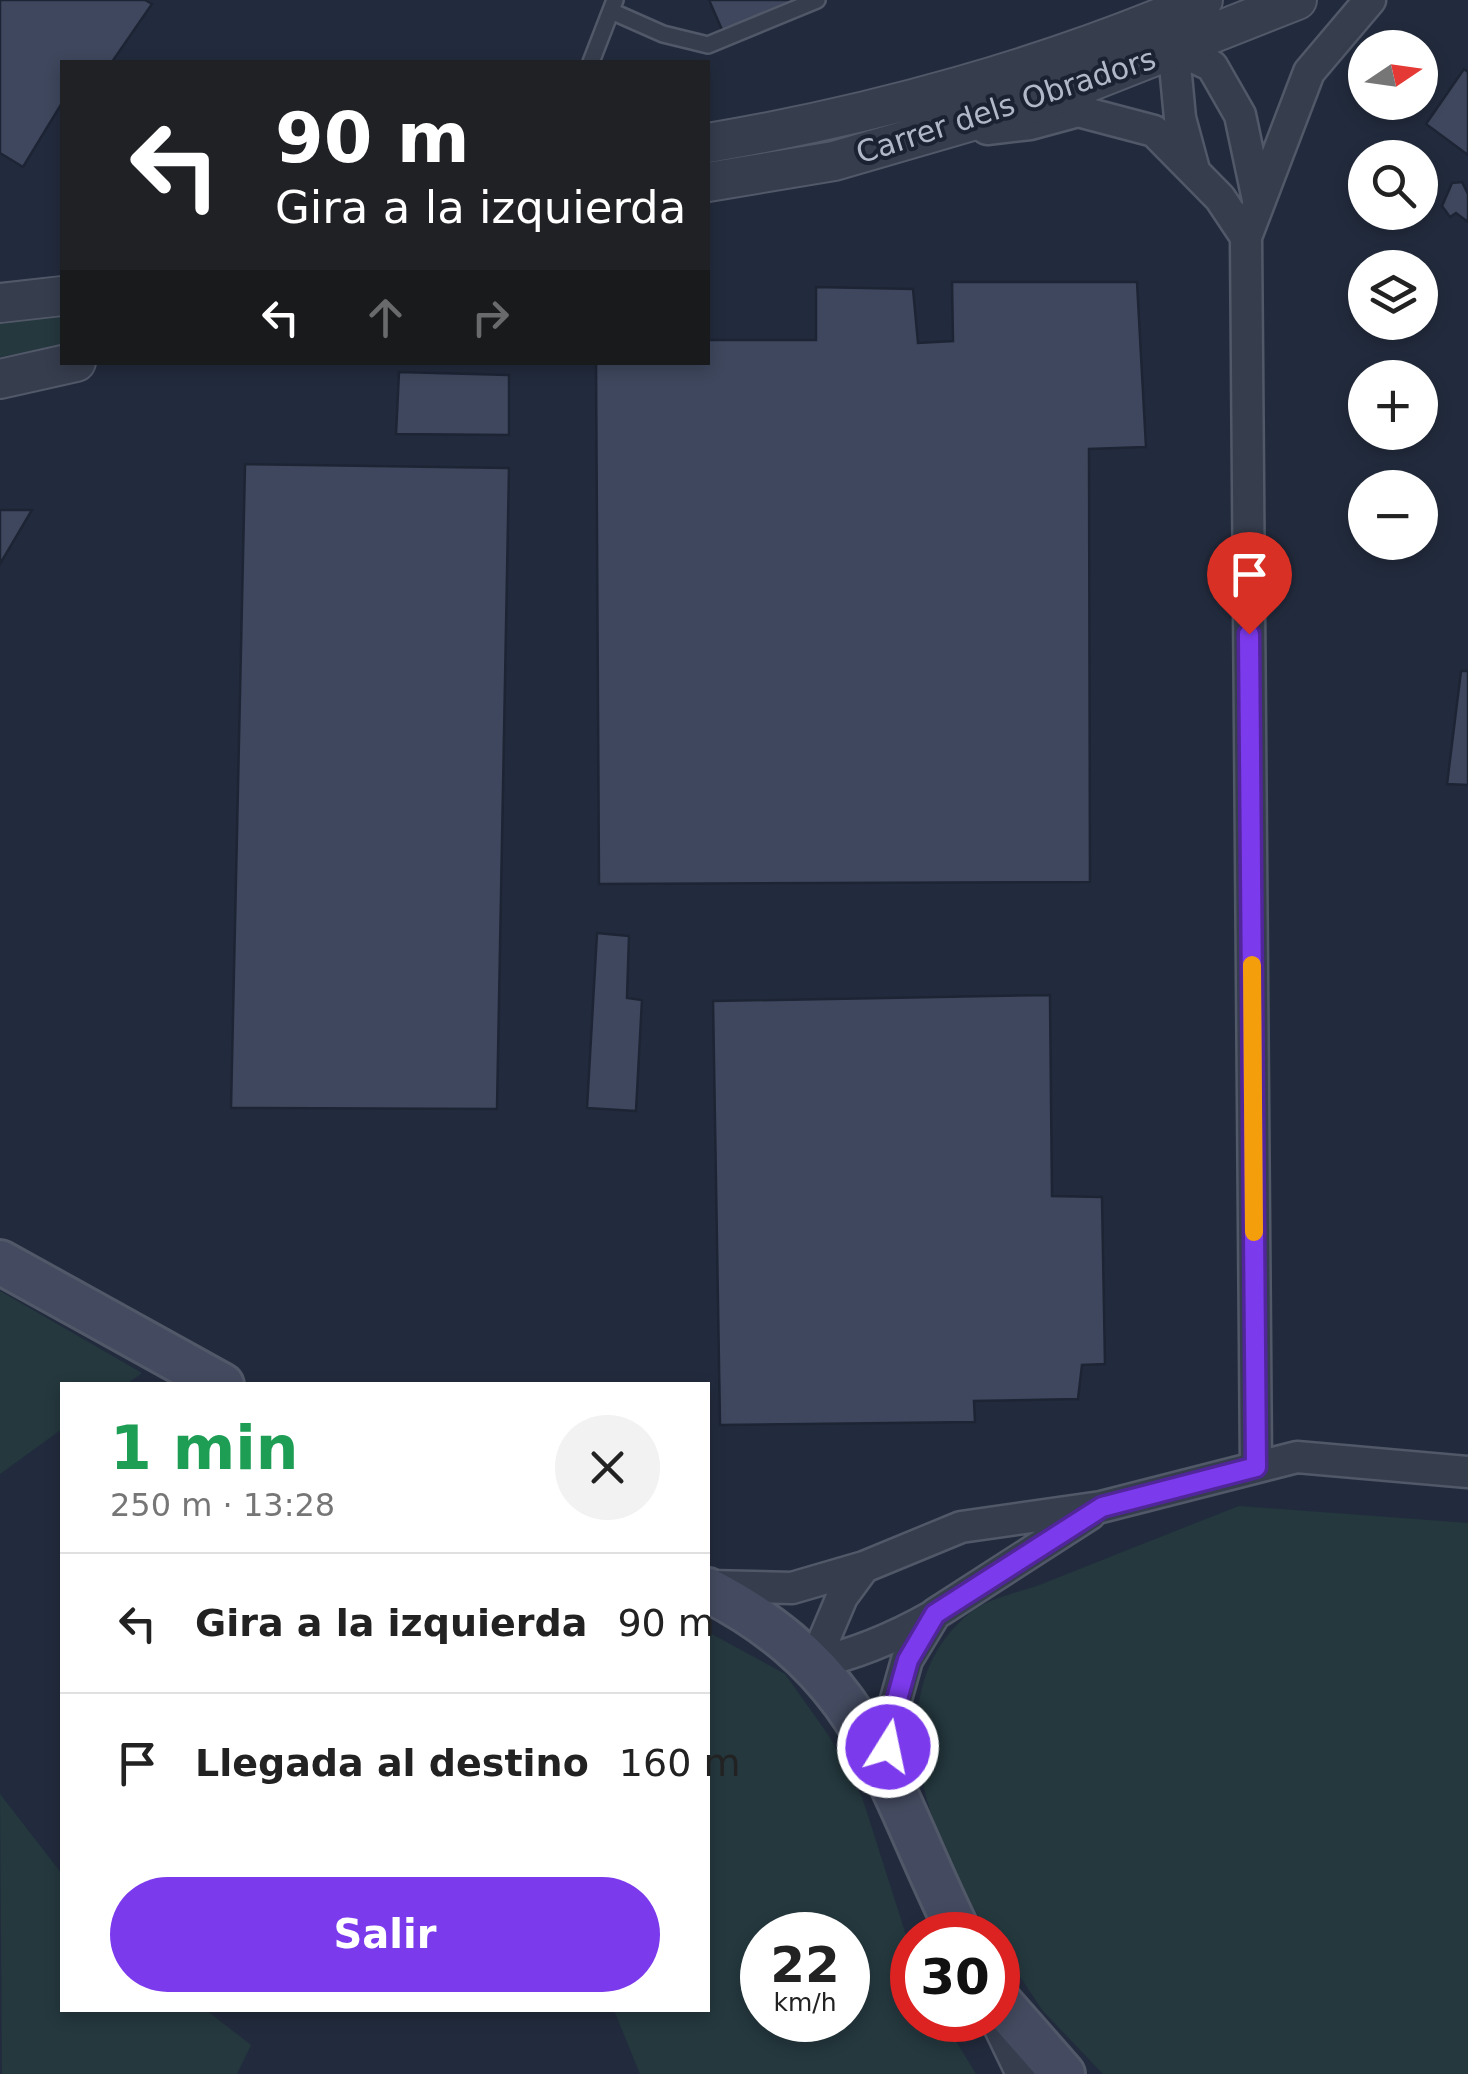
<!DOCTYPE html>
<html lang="es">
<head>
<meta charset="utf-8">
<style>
  :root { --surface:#fff; --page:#f2f2f2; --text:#222; --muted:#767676; --line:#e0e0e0; --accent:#7c3aed }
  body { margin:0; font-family:"DejaVu Sans",sans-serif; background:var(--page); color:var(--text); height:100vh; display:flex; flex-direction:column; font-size:38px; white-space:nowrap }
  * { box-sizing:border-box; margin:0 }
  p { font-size:32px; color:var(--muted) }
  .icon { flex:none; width:55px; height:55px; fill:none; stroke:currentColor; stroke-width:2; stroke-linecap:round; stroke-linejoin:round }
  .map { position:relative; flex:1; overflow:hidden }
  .sheet { position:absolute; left:60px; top:1382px; width:650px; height:630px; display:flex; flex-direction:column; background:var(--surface); border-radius:0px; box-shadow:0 5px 15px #0003 }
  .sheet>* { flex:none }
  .top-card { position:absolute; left:60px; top:60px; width:650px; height:305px; border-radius:0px; box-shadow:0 5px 15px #0003; background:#202124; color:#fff; overflow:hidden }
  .needle { width:65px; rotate:77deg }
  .tools { position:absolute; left:1348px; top:30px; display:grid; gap:20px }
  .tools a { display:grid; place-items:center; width:90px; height:90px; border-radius:50%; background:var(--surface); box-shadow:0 5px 15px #0003; font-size:50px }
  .speed { position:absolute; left:740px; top:1912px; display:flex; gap:20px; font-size:50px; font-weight:700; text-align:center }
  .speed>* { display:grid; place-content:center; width:130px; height:130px; border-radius:50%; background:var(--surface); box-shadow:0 5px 15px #0003; line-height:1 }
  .speed small { font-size:25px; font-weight:400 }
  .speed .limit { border:15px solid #d22; background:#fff; color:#111 }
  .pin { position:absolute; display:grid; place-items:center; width:85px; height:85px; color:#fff; margin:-102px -42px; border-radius:50% 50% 50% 0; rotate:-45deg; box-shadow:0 0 10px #0007 }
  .pin .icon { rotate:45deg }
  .me { position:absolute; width:110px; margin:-55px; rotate:10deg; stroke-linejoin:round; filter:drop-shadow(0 0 8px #0008) }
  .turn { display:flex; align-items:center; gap:35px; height:210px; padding:0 50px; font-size:45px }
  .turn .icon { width:130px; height:130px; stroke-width:2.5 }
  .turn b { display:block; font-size:70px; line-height:85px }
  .lanes { display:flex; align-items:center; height:95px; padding:0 50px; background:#0003; justify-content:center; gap:50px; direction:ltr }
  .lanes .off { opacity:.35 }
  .round { display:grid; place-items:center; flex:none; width:105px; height:105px; border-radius:52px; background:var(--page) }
  .head { display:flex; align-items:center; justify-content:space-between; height:170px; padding:0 50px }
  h1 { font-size:60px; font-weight:700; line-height:75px; color:#1e9e55 }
  .cta { display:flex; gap:20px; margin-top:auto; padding:20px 50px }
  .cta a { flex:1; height:115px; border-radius:60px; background:var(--accent); color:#fff; font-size:40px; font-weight:700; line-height:115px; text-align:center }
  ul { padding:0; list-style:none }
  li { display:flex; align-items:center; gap:30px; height:140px; padding:0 50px; border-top:2px solid var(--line) }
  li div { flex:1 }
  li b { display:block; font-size:38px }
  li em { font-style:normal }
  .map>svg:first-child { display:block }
  .green { fill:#24383e; fill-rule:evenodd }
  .building { fill:#3e475d; stroke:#1d2434; stroke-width:2.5 }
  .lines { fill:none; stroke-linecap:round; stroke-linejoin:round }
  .service-casing { stroke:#515868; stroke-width:20 }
  .minor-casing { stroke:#515868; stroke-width:35 }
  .tertiary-casing { stroke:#515868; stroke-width:42 }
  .secondary-casing { stroke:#515868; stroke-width:48 }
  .service { stroke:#363d4d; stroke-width:15 }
  .minor { stroke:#363d4d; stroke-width:30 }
  .tertiary { stroke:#363d4d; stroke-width:38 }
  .secondary { stroke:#444b60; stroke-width:42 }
  .route-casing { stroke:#51269a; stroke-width:25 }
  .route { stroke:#7c3aed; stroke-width:18 }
  .slow { stroke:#f59e0b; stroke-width:18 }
  .labels { text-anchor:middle; stroke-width:8; stroke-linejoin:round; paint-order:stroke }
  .street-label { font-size:30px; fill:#b1b8c8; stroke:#1b2232 }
</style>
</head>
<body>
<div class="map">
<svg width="1468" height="2074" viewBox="0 0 1468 2074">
  <rect width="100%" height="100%" fill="#222b3d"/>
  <!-- green -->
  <path class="green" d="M62 315V345L0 357V321Z
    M0 1291 142 1373 125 1385H62V1429L0 1474Z
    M1239 1506 1468 1523V2074H1103L1043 2011 998 1944V1935H991C931 1847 870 1693 971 1612 989 1598 1021 1592 1042 1584 1107 1558 1173 1532 1239 1506Z
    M708 1632 785 1674 829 1736 862 1797 912 1954V2020H943L976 2074H640L614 2010H708ZM762 1935H848V2020H762Z
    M0 1794 62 1874V2010H206L251 2045 237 2074H2Z"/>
  <!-- building -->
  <path class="building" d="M0 0H145L152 4 112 62H62V103L23 167 0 153Z
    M709 0H798L723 32Z
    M1464 69 1468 72V155L1426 124Z
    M1462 182 1468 194V222L1456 213 1450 217 1442 206 1452 183Z
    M952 282H1137L1146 447 1089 449 1090 882 599 884 596 362H708V340H816V287L913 289 918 343 953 341Z
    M399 372 509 375V435L396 434Z
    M245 464 509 468 497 1109 231 1108Z
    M0 510H32L0 564Z
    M1461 671H1468V785L1447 784Z
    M597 933 629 936 627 998 642 1000 636 1111 587 1108Z
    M1050 995 1052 1196 1102 1197 1105 1364 1082 1365 1078 1399 974 1401 975 1422 720 1425 713 1001Z"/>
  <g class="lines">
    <defs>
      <path id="service" d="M611 11 663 34 708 45 817 0
        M591 62 615 0"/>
      <path id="minor" d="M1164 43 1212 66 1240 115 1258 200
        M987 129 1030 124 1078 111 1154 131 1220 198 1246 237
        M1194 170 1180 118 1175 65 1196 40
        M1256 1467 1246 237 1309 72 1370 0
        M864 1567 842 1597 814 1663C857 1654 894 1638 933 1616
        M708 1586 792 1588 864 1567 961 1527 1101 1507 1297 1457 1468 1472
        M888 1769 889 1724 907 1660 935 1614 1090 1514
        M996 2020 1022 2074"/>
      <path id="tertiary" d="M708 143C875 115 1048 67 1203 0
        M708 182 834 161 1041 101 1297 0
        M0 303 62 296
        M0 379 76 362"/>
      <path id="secondary" d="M0 1262 222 1385
        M708 1590C871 1674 885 1785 960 1935
        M998 2000 1063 2074"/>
    </defs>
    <!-- service casing -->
    <use href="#service" class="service-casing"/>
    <!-- minor casing -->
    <use href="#minor" class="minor-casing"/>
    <!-- tertiary casing -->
    <use href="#tertiary" class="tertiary-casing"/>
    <!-- secondary casing -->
    <use href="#secondary" class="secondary-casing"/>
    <!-- service -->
    <use href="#service" class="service"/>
    <!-- minor -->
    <use href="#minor" class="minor"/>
    <!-- tertiary -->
    <use href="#tertiary" class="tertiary"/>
    <!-- secondary -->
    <use href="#secondary" class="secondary"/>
  </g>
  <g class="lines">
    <defs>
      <path id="route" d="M888 1747 890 1724 908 1660 935 1614 1102 1507 1256 1467 1249 634"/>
    </defs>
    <!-- route casing -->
    <use href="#route" class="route-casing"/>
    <!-- route -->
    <use href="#route" class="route"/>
    <!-- slow -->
    <path class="slow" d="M1252 965 1254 1232"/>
  </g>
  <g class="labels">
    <!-- street labels -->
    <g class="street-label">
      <text transform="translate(1006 106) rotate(-18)" y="10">Carrer dels Obradors</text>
    </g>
  </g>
</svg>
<div class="tools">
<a><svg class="needle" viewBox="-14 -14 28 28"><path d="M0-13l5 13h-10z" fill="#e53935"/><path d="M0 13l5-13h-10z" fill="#767676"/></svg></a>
<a><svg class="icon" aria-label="search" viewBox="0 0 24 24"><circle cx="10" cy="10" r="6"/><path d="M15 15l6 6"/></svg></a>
<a><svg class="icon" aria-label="layers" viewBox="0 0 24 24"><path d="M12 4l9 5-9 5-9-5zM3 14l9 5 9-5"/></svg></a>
<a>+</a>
<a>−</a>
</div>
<div class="speed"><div>22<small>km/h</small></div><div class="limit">30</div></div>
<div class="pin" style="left:1249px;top:634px;background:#d93025"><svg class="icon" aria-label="arrive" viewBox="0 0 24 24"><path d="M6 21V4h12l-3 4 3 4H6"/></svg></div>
<svg class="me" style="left:888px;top:1747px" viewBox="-20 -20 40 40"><circle r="17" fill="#7c3aed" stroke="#fff" stroke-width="3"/><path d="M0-11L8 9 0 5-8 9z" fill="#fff"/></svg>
<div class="top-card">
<div class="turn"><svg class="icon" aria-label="left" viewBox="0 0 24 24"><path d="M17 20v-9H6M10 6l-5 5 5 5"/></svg><div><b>90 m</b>Gira a la izquierda</div></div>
<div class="lanes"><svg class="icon" aria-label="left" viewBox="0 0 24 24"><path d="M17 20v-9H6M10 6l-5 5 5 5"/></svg><svg class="icon off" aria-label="ahead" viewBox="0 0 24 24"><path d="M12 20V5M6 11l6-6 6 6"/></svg><svg class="icon off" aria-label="right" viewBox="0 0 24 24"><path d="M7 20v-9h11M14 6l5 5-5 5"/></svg></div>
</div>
<section class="sheet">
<div class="head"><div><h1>1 min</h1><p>250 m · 13:28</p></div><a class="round"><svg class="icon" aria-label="close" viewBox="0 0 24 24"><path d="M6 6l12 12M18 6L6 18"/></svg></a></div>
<ul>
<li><svg class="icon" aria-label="left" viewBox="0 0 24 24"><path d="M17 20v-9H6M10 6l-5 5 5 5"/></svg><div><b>Gira a la izquierda</b></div><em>90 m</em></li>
<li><svg class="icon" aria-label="arrive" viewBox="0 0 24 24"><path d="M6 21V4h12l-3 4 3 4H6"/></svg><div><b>Llegada al destino</b></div><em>160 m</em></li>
</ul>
<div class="cta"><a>Salir</a></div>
</section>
</div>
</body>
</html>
